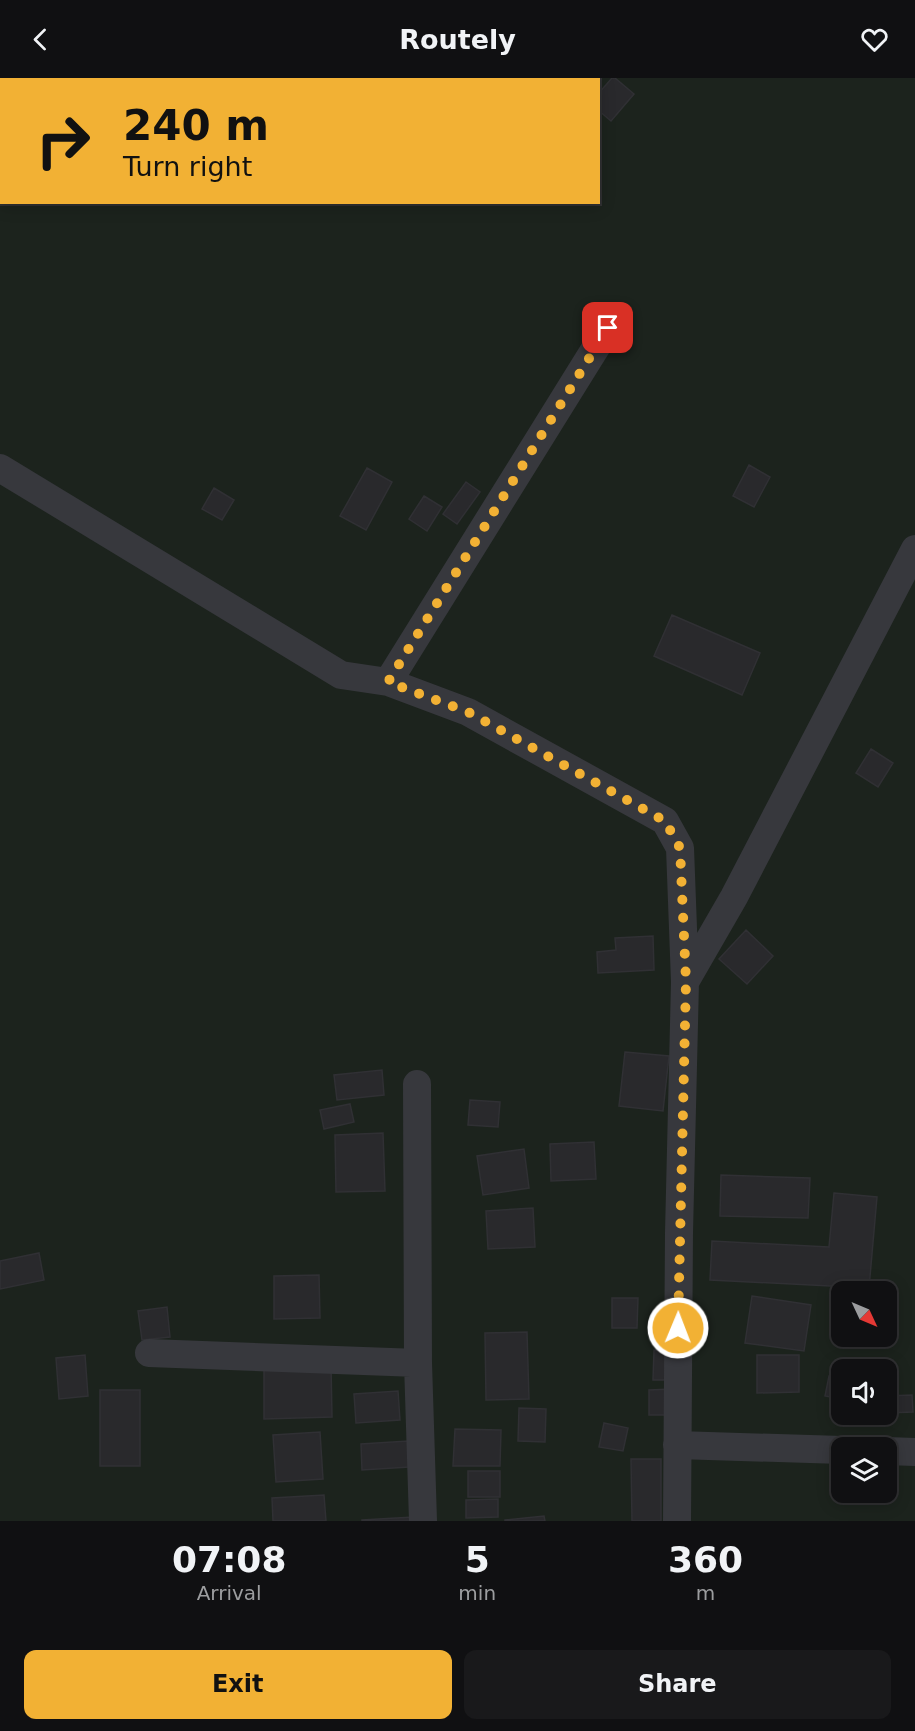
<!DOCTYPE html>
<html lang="en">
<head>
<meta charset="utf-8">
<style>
  :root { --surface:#101012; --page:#19191b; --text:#f1f3f6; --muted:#9c9d9f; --line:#303032; --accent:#f2b134 }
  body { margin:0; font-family:"DejaVu Sans",sans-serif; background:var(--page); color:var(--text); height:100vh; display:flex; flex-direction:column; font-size:22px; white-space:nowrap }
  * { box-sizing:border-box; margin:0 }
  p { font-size:20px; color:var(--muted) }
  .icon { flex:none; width:33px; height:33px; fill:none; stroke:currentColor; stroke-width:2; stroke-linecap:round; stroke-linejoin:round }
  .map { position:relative; height:1443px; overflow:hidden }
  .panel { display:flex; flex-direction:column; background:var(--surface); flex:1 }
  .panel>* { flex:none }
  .hud { position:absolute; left:0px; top:0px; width:600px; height:126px; box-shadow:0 3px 15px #0003,0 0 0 2px var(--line); background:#f2b134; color:#111; overflow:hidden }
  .needle { width:39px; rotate:134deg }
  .fabs { position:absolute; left:831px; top:1203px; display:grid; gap:12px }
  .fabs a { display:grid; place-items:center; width:66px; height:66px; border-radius:12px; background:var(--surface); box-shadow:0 3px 15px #0003,0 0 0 2px var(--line); font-size:30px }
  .pin { position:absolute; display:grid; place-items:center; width:51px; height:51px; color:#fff; margin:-26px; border-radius:12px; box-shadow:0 3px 9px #0006 }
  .me { position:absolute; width:66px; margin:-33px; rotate:1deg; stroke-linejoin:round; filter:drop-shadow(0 0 4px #0008) }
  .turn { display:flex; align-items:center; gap:21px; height:126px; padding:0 24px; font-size:27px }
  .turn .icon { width:78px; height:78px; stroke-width:2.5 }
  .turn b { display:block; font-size:42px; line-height:51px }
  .eta { display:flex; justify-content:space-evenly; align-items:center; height:102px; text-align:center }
  .eta b { font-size:36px; font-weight:600; line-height:42px }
  .button { display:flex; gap:12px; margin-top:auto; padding:12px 24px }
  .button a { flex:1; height:69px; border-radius:12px; background:var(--accent); color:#111; font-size:24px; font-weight:600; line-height:69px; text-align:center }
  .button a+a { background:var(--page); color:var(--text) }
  header { display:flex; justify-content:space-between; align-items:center; height:78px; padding:0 24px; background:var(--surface); font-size:27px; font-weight:600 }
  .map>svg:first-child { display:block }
  .green { fill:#1c231d; fill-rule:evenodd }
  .building { fill:#29292c; stroke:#303034; stroke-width:1.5 }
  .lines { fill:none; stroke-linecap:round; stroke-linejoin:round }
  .minor { stroke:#37383d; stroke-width:28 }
  .route { stroke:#f2b134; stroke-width:10; stroke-dasharray:0 18 }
</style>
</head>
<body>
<header><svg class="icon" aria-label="back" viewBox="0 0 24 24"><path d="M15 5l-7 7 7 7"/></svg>Routely<svg class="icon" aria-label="heart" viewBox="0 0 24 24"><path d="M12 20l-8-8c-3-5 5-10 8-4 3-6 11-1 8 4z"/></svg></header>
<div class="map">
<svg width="915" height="1443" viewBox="0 0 915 1443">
  <rect width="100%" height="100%" fill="#161618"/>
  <!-- green -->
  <path class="green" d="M0 0H915V1443H0ZM2 2H598V124H2ZM842 1214H886V1258H842ZM842 1292H886V1336H842ZM842 1370H886V1414H842Z"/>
  <!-- building -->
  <path class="building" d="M612 0H615L634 16 611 43 598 32V16Z
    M749 387 770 399 754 429 733 418Z
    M367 390 392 404 366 452 340 438Z
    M466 404 480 414 457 446 443 436Z
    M214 410 234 422 222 442 202 431Z
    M424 418 442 429 427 453 409 441Z
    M672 537 760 575 742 617 654 578Z
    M871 671 893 685 878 709 856 695Z
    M746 852 773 878 747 906 719 881Z
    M653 858 654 892 598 895 597 874 616 872 615 860Z
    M625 974 669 978 663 1033 619 1028Z
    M382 992 384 1017 337 1022 334 997Z
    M470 1022 500 1024 498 1049 468 1047Z
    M350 1026 354 1044 324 1051 320 1032Z
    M383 1055 385 1113 336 1114 335 1057Z
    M594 1064 596 1101 551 1103 550 1066Z
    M524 1071 529 1110 483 1117 477 1078Z
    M721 1097 810 1100 808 1140 720 1138Z
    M834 1115 877 1119 869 1210 710 1202 712 1163 829 1169Z
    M533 1130 535 1169 488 1171 486 1133Z
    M39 1175 44 1202 0 1211V1183Z
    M319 1197 320 1240 274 1241V1198Z
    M752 1218 811 1227 804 1273 745 1265Z
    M612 1220H638L637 1250H612Z
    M167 1229 170 1259 142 1262 138 1233Z
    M527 1254 529 1321 486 1322 485 1255Z
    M654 1272 673 1273 672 1302H653Z
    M85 1277 88 1318 59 1321 56 1280Z
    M757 1277H799V1314L757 1315Z
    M331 1287 332 1339 264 1341V1288Z
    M829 1298 842 1300V1321L825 1318Z
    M672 1311V1337H649V1312Z
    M100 1312H140V1388H100Z
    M398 1313 400 1342 356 1345 354 1316Z
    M912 1317 913 1334 886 1335V1318Z
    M519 1330 546 1331 545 1364 518 1363Z
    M604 1345 628 1350 623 1373 599 1369Z
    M455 1351 501 1352 500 1388H453Z
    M320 1354 323 1401 276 1404 273 1357Z
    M408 1363 409 1389 362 1392 361 1366Z
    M631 1381H661V1443H632Z
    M468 1393H500V1419H468Z
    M324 1417 326 1443H273L272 1420Z
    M498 1421V1439L466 1440V1422Z
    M544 1438 545 1443H505V1442Z
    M413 1439V1443H362V1442Z"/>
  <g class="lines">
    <!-- minor -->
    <path class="minor" d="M0 390 341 597 388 604 468 634 665 743 680 770 685 904 679 1155 677 1443
      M388 604 608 250
      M685 904 734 819 915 471
      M417 1006 418 1285 423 1443
      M149 1275 418 1285
      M677 1367 842 1372
      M886 1373 915 1374"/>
  </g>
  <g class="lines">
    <!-- route -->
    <path class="route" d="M608 250 388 604 468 634 665 743 680 770 686 903 678 1250"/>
  </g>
</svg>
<div class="fabs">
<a><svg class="needle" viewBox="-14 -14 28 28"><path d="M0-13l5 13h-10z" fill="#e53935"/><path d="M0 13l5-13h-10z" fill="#9c9d9f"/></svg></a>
<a><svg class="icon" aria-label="sound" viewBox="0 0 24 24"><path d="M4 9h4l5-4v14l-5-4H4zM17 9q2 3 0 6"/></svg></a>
<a><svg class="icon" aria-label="layers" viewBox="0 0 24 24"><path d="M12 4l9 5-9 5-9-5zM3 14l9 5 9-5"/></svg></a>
</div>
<div class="pin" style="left:608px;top:250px;background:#d93025"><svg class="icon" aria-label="arrive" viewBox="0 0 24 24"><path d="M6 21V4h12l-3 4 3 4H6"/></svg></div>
<svg class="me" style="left:678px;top:1250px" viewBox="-20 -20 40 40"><circle r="17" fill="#f2b134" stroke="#fff" stroke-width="3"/><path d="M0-11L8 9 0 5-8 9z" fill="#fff"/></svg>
<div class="hud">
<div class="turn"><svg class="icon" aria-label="right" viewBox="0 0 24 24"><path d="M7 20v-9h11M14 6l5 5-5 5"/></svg><div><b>240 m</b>Turn right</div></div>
</div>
</div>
<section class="panel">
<div class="eta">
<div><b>07:08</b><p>Arrival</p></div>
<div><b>5</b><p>min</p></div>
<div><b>360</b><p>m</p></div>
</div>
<div class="button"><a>Exit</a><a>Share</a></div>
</section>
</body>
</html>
